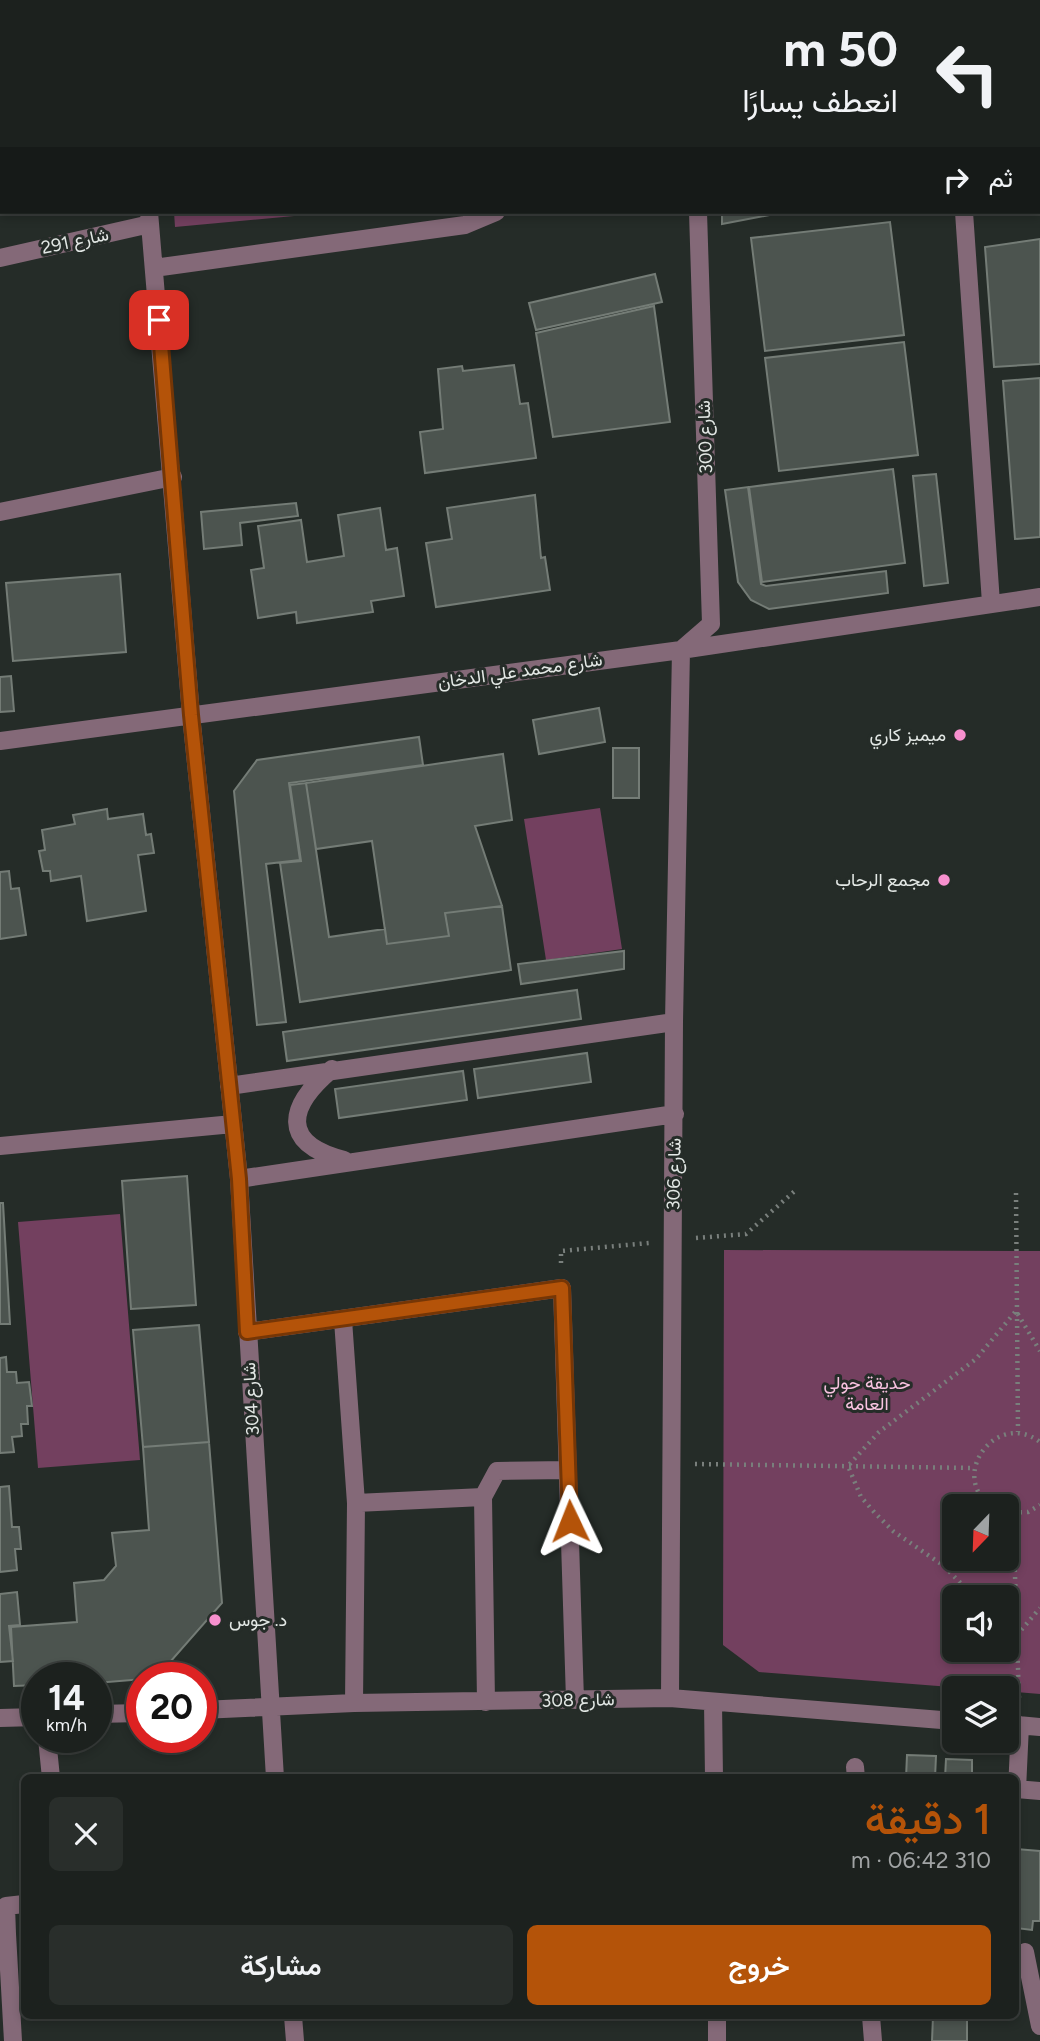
<!DOCTYPE html>
<html lang="ar">
<head>
<meta charset="utf-8">
<style>
  :root { --surface:#1c211e; --page:#292e2b; --text:#f1f3f6; --muted:#a0a3a4; --line:#3a3e3c; --accent:#b45309 }
  body { margin:0; font-family:Figtree,Vazirmatn,sans-serif; background:var(--page); color:var(--text); direction:rtl; height:100vh; display:flex; flex-direction:column; font-size:26px; white-space:nowrap }
  * { box-sizing:border-box; margin:0 }
  p { font-size:23px; color:var(--muted) }
  .icon { flex:none; width:38px; height:38px; fill:none; stroke:currentColor; stroke-width:2; stroke-linecap:round; stroke-linejoin:round }
  .map { position:relative; flex:1; overflow:hidden; direction:ltr }
  .drawer { position:absolute; left:21px; top:1774px; width:998px; height:245px; display:flex; flex-direction:column; background:var(--surface); border-radius:10px; box-shadow:0 4px 10px #0003,0 0 0 2px var(--line); direction:rtl }
  .drawer>* { flex:none }
  .banner { position:absolute; left:0px; top:0px; width:1041px; height:214px; box-shadow:0 4px 10px #0003,0 0 0 2px var(--line); direction:rtl; background:#1c211e; color:var(--text); overflow:hidden }
  .needle { width:46px; rotate:203deg }
  .tools { position:absolute; left:942px; top:1494px; display:grid; gap:14px }
  .tools a { display:grid; place-items:center; width:77px; height:77px; border-radius:10px; background:var(--surface); box-shadow:0 4px 10px #0003,0 0 0 2px var(--line); font-size:35px }
  .speed { position:absolute; left:21px; top:1662px; display:flex; gap:14px; font-size:35px; font-weight:700; text-align:center }
  .speed>* { display:grid; place-content:center; width:91px; height:91px; border-radius:50%; background:var(--surface); box-shadow:0 4px 10px #0003,0 0 0 2px var(--line); line-height:1 }
  .speed small { font-size:18px; font-weight:400 }
  .speed .limit { border:10px solid #d22; background:#fff; color:#111 }
  .pin { position:absolute; display:grid; place-items:center; width:60px; height:60px; color:#fff; margin:-30px; border-radius:14px; box-shadow:0 4px 10px #0006 }
  .me { position:absolute; width:77px; margin:-38px; rotate:358deg; stroke-linejoin:round; filter:drop-shadow(0 0 5px #0008) }
  .turn { display:flex; align-items:center; gap:24px; height:147px; padding:0 28px; font-size:32px }
  .turn .icon { width:91px; height:91px; stroke-width:2.5 }
  .turn b { display:block; font-size:49px; line-height:60px }
  .then { display:flex; align-items:center; height:66px; padding:0 28px; background:#0003; gap:14px; font-size:26px }
  .round { display:grid; place-items:center; flex:none; width:74px; height:74px; border-radius:10px; background:var(--page) }
  .overview { display:flex; align-items:center; justify-content:space-between; height:119px; padding:0 28px }
  h1 { font-size:42px; font-weight:600; line-height:52px; color:var(--accent) }
  .action { display:flex; gap:14px; margin-top:auto; padding:14px 28px }
  .action a { flex:1; height:80px; border-radius:10px; background:var(--accent); color:#fff; font-size:28px; font-weight:600; line-height:80px; text-align:center }
  .action a+a { background:var(--page); color:var(--text) }
  .map>svg:first-child { display:block }
  .green { fill:#73405f; fill-rule:evenodd }
  .building { fill:#4c544f; stroke:#747c76; stroke-width:2 }
  .lines { fill:none; stroke-linecap:round; stroke-linejoin:round }
  .path { stroke:#797f7c; stroke-width:4.5; stroke-dasharray:2 5; stroke-linecap:butt }
  .minor { stroke:#846978; stroke-width:18 }
  .route-casing { stroke:#753606; stroke-width:18 }
  .route { stroke:#b45309; stroke-width:12 }
  .poi-dot { fill:#f790ce; stroke:#252c28; stroke-width:2.5 }
  .labels { text-anchor:middle; stroke-width:6; stroke-linejoin:round; paint-order:stroke }
  .street-label { font-size:18px; fill:#e3e8e5; stroke:#252c28 }
  .poi-label { font-size:18px; fill:#e3e8e5; stroke:#252c28; text-anchor:end }
  .park-label { font-size:18px; fill:#f9c3e1; stroke:#252c28 }
</style>
</head>
<body>
<div class="map">
<svg width="1040" height="2041" viewBox="0 0 1040 2041">
  <rect width="100%" height="100%" fill="#252c28"/>
  <!-- green -->
  <path class="green" d="M160 0H477L478 2H160Z
    M174 212H337L175 227Z
    M600 808 622 949 546 960 524 819Z
    M120 1214 140 1460 38 1468 18 1222Z
    M724 1250 1040 1251V1694L759 1672 723 1645ZM954 1507H1006V1559H954ZM954 1598H1006V1650H954Z"/>
  <!-- building -->
  <path class="building" d="M1010 0H1040V152V2H1000Z
    M722 212H785L722 224Z
    M890 222 904 335 765 351 751 238Z
    M1040 239V364L994 367 985 247Z
    M655 274 662 302 536 330 529 303Z
    M654 306 670 422 553 437 536 333Z
    M904 342 918 455 779 471 765 358Z
    M514 365 520 404 528 403 536 458 425 473 420 432 443 429 438 369 462 366 463 371Z
    M1040 378V537L1015 539 1003 381Z
    M893 469 905 563 762 582 749 487Z
    M936 474 948 583 924 586 913 476Z
    M748 487 761 584 766 586 886 571 888 593 769 609 751 600 738 582 725 490Z
    M535 495 541 558 545 557 550 590 436 607 426 543 452 539 447 508Z
    M296 503 298 516 240 523 242 545 204 549 201 512Z
    M380 508 386 550 397 548 404 596 371 601 373 612 297 623 296 612 258 618 251 570 264 568 258 526 301 520 307 562 344 556 338 515Z
    M120 574 126 652 13 661 6 583Z
    M11 676 14 711 0 712V677Z
    M599 708 605 742 539 754 533 720Z
    M419 737 423 765 289 783 300 860 266 864 286 1022 257 1025 234 791 257 760Z
    M613 748H639V798H613Z
    M503 754 512 820 475 826 502 906 445 913 449 936 387 944 372 841 316 849 306 783Z
    M306 783 329 937 385 929 387 944 449 936 445 913 502 906 511 970 300 1002 280 863 301 861 290 785Z
    M107 809 108 819 143 814 146 835 151 834 154 853 138 855 146 911 87 921 81 876 51 881 50 871H43L39 851 45 850 42 830 75 824 73 815Z
    M9 871 11 889 19 888 26 935 0 939V872Z
    M624 951V969L521 984 518 964Z
    M577 990 581 1019 287 1061 283 1032Z
    M587 1053 591 1082 478 1098 474 1069Z
    M463 1071 467 1100 339 1118 335 1089Z
    M187 1176 196 1305 131 1309 122 1181Z
    M0 1203H3L10 1324H0Z
    M199 1325 209 1442 143 1447 133 1330Z
    M6 1357 7 1372H16L17 1383 29 1382 32 1406H27L28 1424H21L22 1436 12 1437 14 1452 0 1453V1358Z
    M209 1442 222 1603 156 1678 96 1683V1678H37V1685L14 1686 11 1627 77 1622 74 1583 104 1580 116 1566 112 1533 149 1530 143 1447Z
    M9 1486 12 1527H19L21 1549H15L17 1570 0 1572V1487Z
    M17 1592 20 1625 9 1626 13 1661 0 1662V1594Z
    M907 1755 936 1756 935 1778H906Z
    M946 1759 972 1760V1778H945Z
    M1015 1849 1040 1851V1921H1033L1032 1930 1015 1928Z
    M933 2016H967V2041H932Z"/>
  <g class="lines">
    <!-- path -->
    <path class="path" d="M1016 1193 1018 1432
      M696 1238 746 1234 797 1189
      M561 1263V1251L649 1243
      M695 1464 974 1468
      M992 1507C947 1476 997 1409 1040 1442
      M1006 1513 1028 1512 1040 1505
      M1013 1514 1019 1699
      M975 1598 944 1566 893 1531 875 1513 861 1497 848 1466 879 1432 976 1359 1016 1311 1040 1351
      M1006 1626 1017 1635 1040 1608"/>
    <!-- minor -->
    <path class="minor" d="M133 0V2
      M512 0V2
      M692 0V2
      M950 0V2
      M878 2 886 0
      M149 212 191 715 239 1179 275 1778
      M964 212 991 603
      M0 258 150 224
      M154 268 465 225 496 212
      M0 512 173 477
      M0 741 681 650 1040 597
      M332 1069C288 1106 279 1143 344 1160
      M229 1086 674 1022
      M0 1146 233 1124
      M239 1179 675 1114
      M343 1320 356 1503 354 1703
      M247 1332 562 1288 575 1700
      M356 1503 483 1497
      M670 1698 674 1022 681 650 711 624 698 212
      M486 1702 483 1497 497 1471 568 1470
      M713 1702 714 1778
      M201 1710 354 1703 670 1698 954 1721
      M96 1714 142 1713
      M0 1718 37 1717
      M1006 1724 1040 1727
      M47 1738 51 1778
      M855 1767 856 1778
      M1015 1789 1040 1791
      M1017 1790 1020 1725
      M0 1934H7L6 1906 24 1904
      M7 1934 13 2041
      M1025 1952 1040 2026
      M293 2016 295 2041
      M717 2016V2041
      M871 2016 873 2041"/>
  </g>
  <g class="lines">
    <defs>
      <path id="route" d="M159 320 191 715 239 1179 247 1332 562 1288 570 1521"/>
    </defs>
    <!-- route casing -->
    <use href="#route" class="route-casing"/>
    <!-- route -->
    <use href="#route" class="route"/>
  </g>
  <!-- markers -->
  <g class="poi-dot">
    <circle cx="960" cy="735" r="7"/>
    <circle cx="944" cy="880" r="7"/>
    <circle cx="215" cy="1620" r="7"/>
  </g>
  <g class="labels">
    <!-- street labels -->
    <g class="street-label">
      <text transform="translate(75 241) rotate(-12)" y="6">شارع 291</text>
      <text transform="translate(705 437) rotate(-92)" y="6">شارع 300</text>
      <text transform="translate(520 671) rotate(-8)" y="6">شارع محمد علي الدخان</text>
      <text transform="translate(674 1174) rotate(-89)" y="6">شارع 306</text>
      <text transform="translate(251 1399) rotate(-93)" y="6">شارع 304</text>
      <text transform="translate(578 1700) rotate(-1)" y="6">شارع 308</text>
    </g>
    <!-- poi labels -->
    <g class="poi-label">
      <text x="946" y="741">ميميز كاري</text>
      <text x="930" y="886">مجمع الرحاب</text>
      <text x="229" y="1626" text-anchor="start">د. جوس</text>
    </g>
    <!-- park labels -->
    <g class="park-label">
      <text x="867" y="1389">حديقة حولي<tspan x="867" dy="21">العامة</tspan></text>
    </g>
  </g>
</svg>
<div class="tools">
<a><svg class="needle" viewBox="-14 -14 28 28"><path d="M0-13l5 13h-10z" fill="#e53935"/><path d="M0 13l5-13h-10z" fill="#a0a3a4"/></svg></a>
<a><svg class="icon" aria-label="sound" viewBox="0 0 24 24"><path d="M4 9h4l5-4v14l-5-4H4zM17 9q2 3 0 6"/></svg></a>
<a><svg class="icon" aria-label="layers" viewBox="0 0 24 24"><path d="M12 4l9 5-9 5-9-5zM3 14l9 5 9-5"/></svg></a>
</div>
<div class="speed"><div>14<small>km/h</small></div><div class="limit">20</div></div>
<div class="pin" style="left:159px;top:320px;background:#d93025"><svg class="icon" aria-label="arrive" viewBox="0 0 24 24"><path d="M6 21V4h12l-3 4 3 4H6"/></svg></div>
<svg class="me" style="left:570px;top:1521px" viewBox="-20 -20 40 40"><path d="M0-17L14 15 0 8-14 15z" fill="#b45309" stroke="#fff" stroke-width="4"/></svg>
<div class="banner">
<div class="turn"><svg class="icon" aria-label="left" viewBox="0 0 24 24"><path d="M17 20v-9H6M10 6l-5 5 5 5"/></svg><div><b>50 m</b>انعطف يسارًا</div></div>
<div class="then">ثم<svg class="icon" aria-label="right" viewBox="0 0 24 24"><path d="M7 20v-9h11M14 6l5 5-5 5"/></svg></div>
</div>
<section class="drawer">
<div class="overview"><div><h1>1 دقيقة</h1><p>310 m · 06:42</p></div><a class="round"><svg class="icon" aria-label="close" viewBox="0 0 24 24"><path d="M6 6l12 12M18 6L6 18"/></svg></a></div>
<div class="action"><a>خروج</a><a>مشاركة</a></div>
</section>
</div>
</body>
</html>
